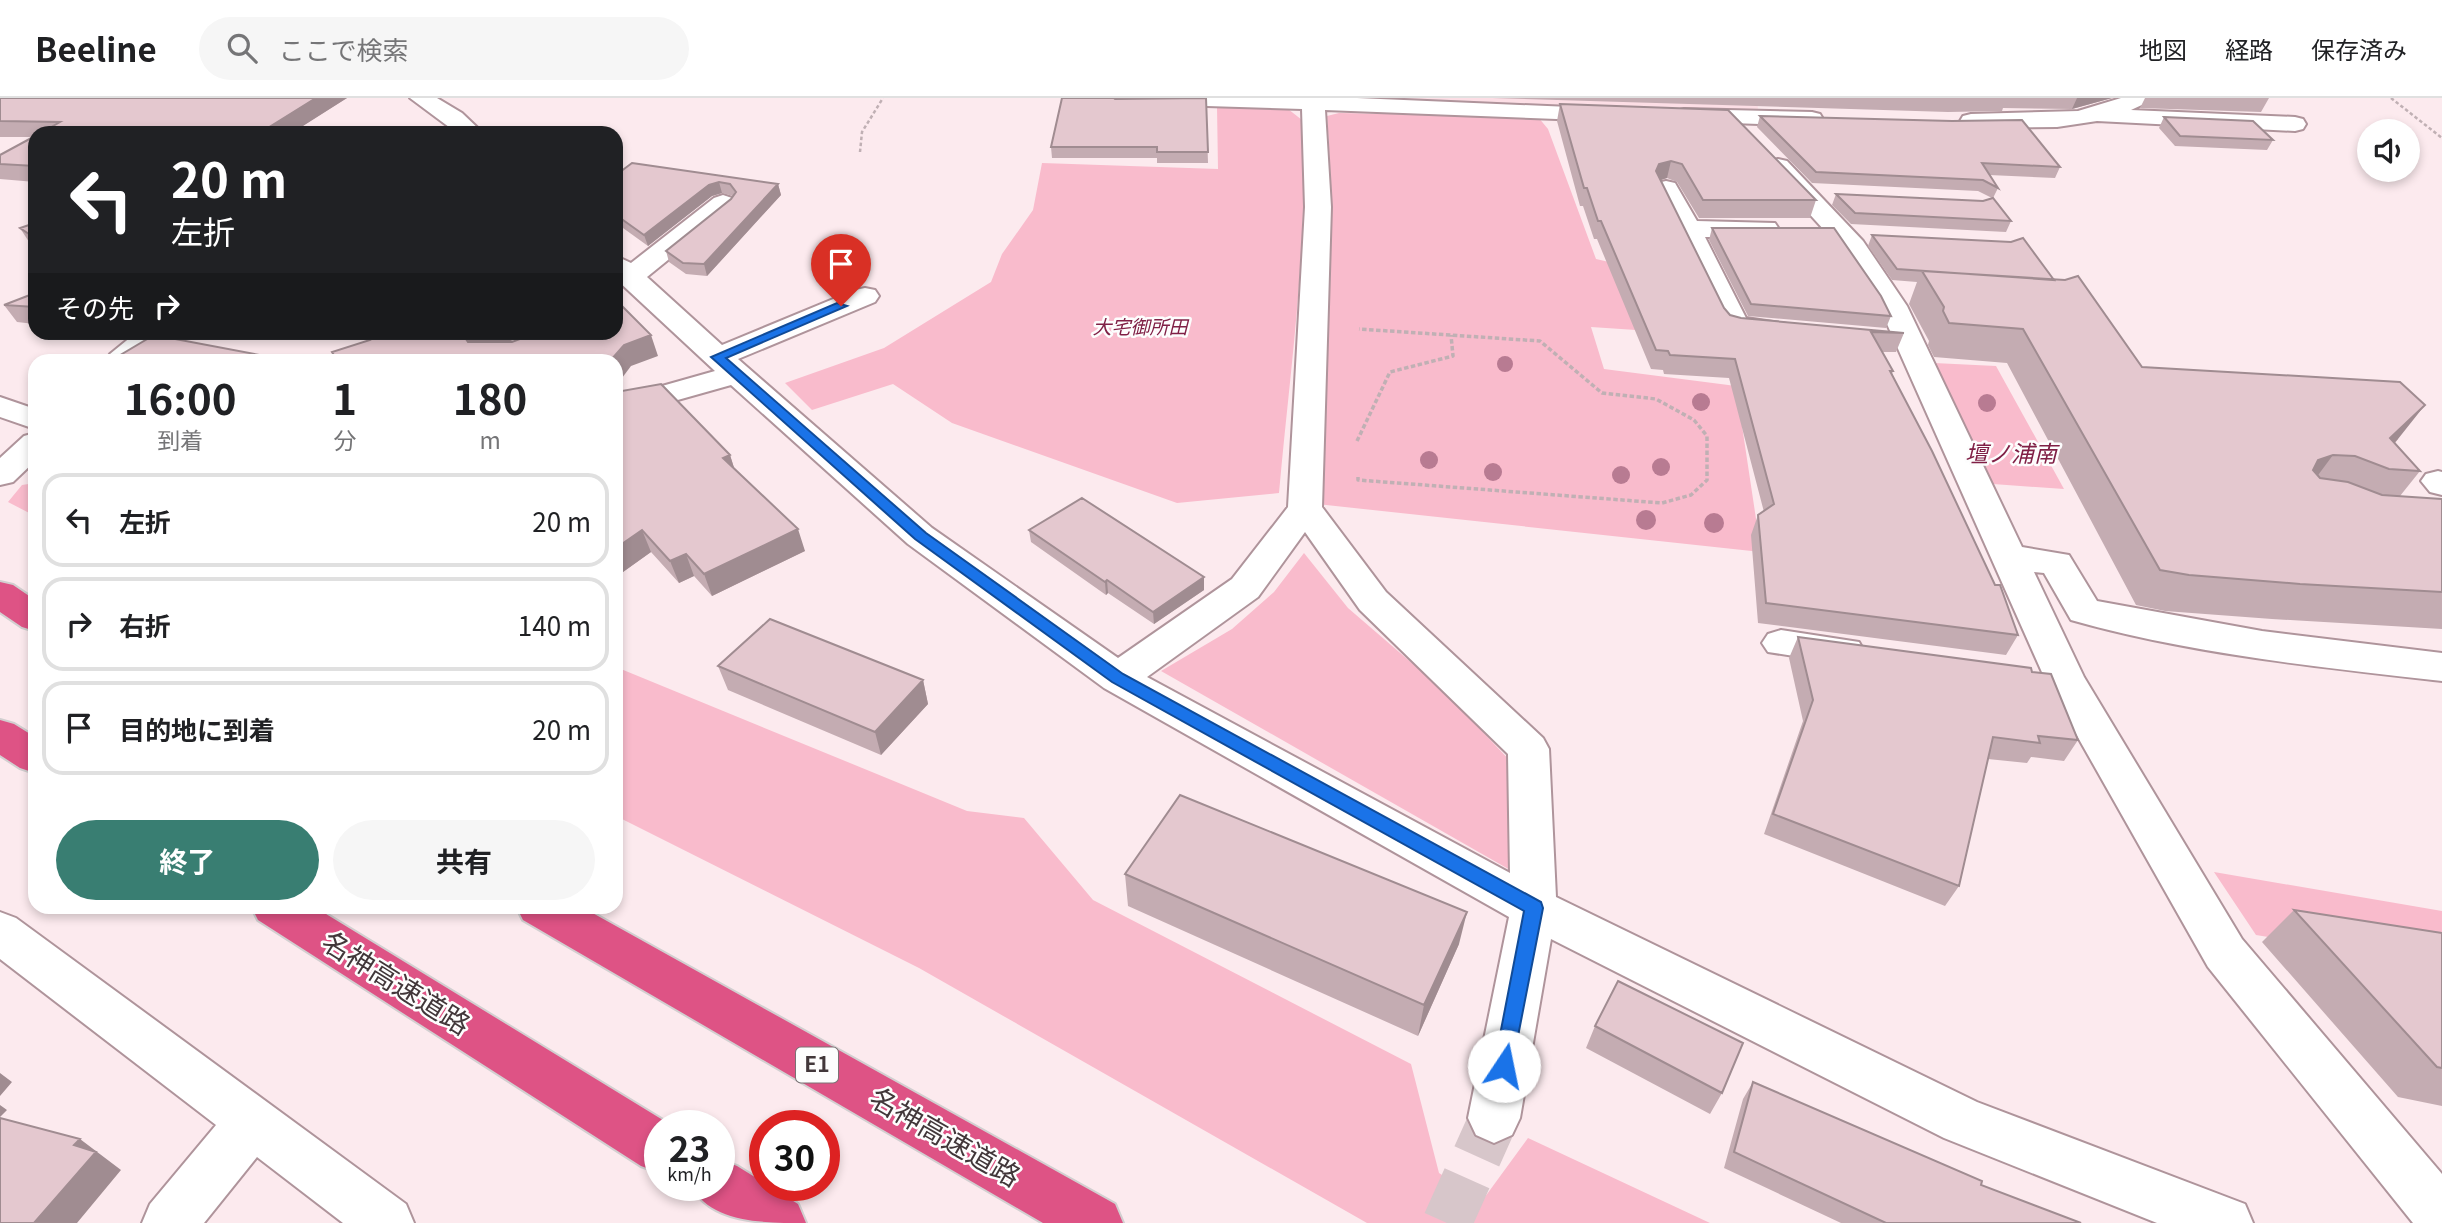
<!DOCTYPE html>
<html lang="ja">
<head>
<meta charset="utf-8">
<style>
  :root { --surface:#fff; --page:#f6f6f6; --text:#202124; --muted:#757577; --line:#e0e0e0; --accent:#397e72 }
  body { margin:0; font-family:Georgia,"Noto Sans JP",serif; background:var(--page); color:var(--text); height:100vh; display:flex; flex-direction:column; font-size:26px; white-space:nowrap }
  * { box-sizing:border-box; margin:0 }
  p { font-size:23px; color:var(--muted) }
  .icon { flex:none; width:38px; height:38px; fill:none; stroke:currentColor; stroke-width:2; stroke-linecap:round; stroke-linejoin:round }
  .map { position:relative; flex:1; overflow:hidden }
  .drawer { position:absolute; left:28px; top:256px; width:595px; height:560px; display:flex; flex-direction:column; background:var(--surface); border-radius:21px; box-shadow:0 4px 10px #0003 }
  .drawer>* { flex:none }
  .hud { position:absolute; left:28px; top:28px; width:595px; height:214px; border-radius:21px; box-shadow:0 4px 10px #0003; background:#202124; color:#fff; overflow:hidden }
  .fabs { position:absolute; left:2357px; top:21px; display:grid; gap:14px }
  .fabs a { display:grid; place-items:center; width:63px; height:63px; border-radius:50%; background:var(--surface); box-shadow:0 4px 10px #0003; font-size:35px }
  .speed { position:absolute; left:644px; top:1012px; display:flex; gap:14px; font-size:35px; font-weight:700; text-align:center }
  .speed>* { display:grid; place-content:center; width:91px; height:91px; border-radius:50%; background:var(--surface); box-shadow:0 4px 10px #0003; line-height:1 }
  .speed small { font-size:18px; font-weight:400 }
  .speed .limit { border:10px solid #d22; background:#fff; color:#111 }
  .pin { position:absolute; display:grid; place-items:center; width:60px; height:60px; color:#fff; margin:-72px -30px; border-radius:50% 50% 50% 0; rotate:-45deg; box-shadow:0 0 7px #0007 }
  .pin .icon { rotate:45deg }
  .me { position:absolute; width:77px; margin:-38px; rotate:11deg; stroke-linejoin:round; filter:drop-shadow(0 0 5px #0008) }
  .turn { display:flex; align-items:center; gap:24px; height:147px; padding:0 28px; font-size:32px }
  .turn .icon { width:91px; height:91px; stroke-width:2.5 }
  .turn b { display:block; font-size:49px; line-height:60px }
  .then { display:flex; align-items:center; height:66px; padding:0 28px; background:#0003; gap:14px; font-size:26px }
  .eta { display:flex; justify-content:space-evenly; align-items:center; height:119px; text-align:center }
  .eta b { font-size:42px; font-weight:700; line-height:49px }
  .primary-button { display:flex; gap:14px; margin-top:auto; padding:14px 28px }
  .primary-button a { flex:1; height:80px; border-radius:42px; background:var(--accent); color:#fff; font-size:28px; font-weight:700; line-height:80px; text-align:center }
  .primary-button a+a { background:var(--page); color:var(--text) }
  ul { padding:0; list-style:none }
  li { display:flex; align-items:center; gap:21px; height:94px; margin:0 14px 10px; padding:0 14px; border:4px solid var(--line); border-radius:21px }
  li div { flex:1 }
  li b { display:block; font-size:26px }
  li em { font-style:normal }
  header { display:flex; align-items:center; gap:42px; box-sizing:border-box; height:98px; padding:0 35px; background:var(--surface); border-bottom:2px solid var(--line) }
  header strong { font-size:33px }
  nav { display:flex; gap:38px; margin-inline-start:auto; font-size:24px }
  .search { width:490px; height:63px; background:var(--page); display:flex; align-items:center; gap:18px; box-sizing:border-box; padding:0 24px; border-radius:38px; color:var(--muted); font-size:26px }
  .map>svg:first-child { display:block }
  .built { fill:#fcdee5 }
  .green { fill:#f9bbcc }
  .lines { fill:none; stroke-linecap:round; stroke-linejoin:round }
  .minor-tunnel { stroke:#d7c6ca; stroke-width:49; stroke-dasharray:49 24; stroke-linecap:butt }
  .minor-casing { stroke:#af949b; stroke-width:4 }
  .highway-casing { stroke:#d2cfd0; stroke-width:4 }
  .path-far1 { stroke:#c0b0b4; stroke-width:2.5; stroke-dasharray:3.5 2.5; stroke-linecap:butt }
  .path { stroke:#c0b0b4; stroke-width:3.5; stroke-dasharray:4.5 2.5; stroke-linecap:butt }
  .minor { fill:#fff; fill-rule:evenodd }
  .highway { fill:#de5385; fill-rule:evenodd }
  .tree { fill:#b87b92 }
  .wall { fill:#c4acb2 }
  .shaded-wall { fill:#a08c91 }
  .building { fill:#e4c8cf; stroke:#a08c91; stroke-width:2 }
  .route { fill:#1a73e8; stroke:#114b97; stroke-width:2 }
  .labels { text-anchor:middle; stroke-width:5; stroke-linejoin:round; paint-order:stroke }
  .far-park-label { font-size:19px; font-style:italic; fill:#802046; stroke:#fdfdfd }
  .shield { fill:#fdfdfd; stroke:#7a7274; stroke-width:2 }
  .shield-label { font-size:21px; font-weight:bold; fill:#42373a }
  .park-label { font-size:23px; font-style:italic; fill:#802046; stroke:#fdfdfd }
  .near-street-label { font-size:28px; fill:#42373a; stroke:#fdfdfd }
</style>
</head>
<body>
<header>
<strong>Beeline</strong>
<div class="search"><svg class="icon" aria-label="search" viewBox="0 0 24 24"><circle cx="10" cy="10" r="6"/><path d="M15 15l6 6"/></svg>ここで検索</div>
<nav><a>地図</a><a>経路</a><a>保存済み</a></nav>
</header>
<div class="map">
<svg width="2442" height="1125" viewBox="0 0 2442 1125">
  <rect width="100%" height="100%" fill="#fceaee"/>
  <!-- built -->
  <path class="built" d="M1270 0H1757L1758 12 1737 15Z"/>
  <!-- green -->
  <path class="green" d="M1217 9 1288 11 1302 22C1309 146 1290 271 1279 395L1177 405 952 325 893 286 812 312 785 285 884 250 991 184 1002 156 1033 112 1042 65 1218 71Z
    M1339 15 1538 19 1548 31 1596 161 1609 164 1636 232 1591 229 1604 271 1736 288 1761 454 1317 406C1326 276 1337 148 1327 18Z
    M1934 265 1996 268 2064 391 1993 386Z
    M35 385V418L8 404 22 387Z
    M1304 455 1348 510 1442 591 1515 668 1512 773 1161 573 1232 531 1274 494Z
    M616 569 967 713 1024 720 1093 802 1411 966 1439 1075 1482 1103 1528 1040 1710 1125H1367L919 870 616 718Z
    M2214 774 2442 813V868L2256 837Z"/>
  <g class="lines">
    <!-- minor-tunnel -->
    <path class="minor-tunnel" d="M1447 1125 1494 1020"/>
    <defs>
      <path id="minor" d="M410 0H437L462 15 483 35H457Z
        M1163 0H1357L1617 11 1620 16 1617 21 1609 23 1325 12 1331 109 1322 409 1386 494 1543 640 1549 651 1556 799 1977 1004 2245 1106 2253 1125H2157L1944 1040 1551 841 1520 1020 1512 1037 1494 1045 1476 1037 1468 1020 1509 819 1104 590 908 446 731 287 667 305 616 315V297L662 288 715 273 616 181V158L631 165 714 100 723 97 732 100 736 105 732 110 647 179 722 247 855 192 865 190 875 192 879 198 875 204 738 261 932 430 1118 560 1232 481 1288 409 1305 109 1302 11 1174 7 1166 5ZM1305 434 1360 512 1508 656 1510 775 1147 579 1258 499Z
        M2121 0H2149L2146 5 2131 12 2295 19 2303 21 2306 26 2303 31 2295 33 2097 23 2057 29 1971 30 1963 28 1960 23 1963 18 1971 16 2078 13Z
        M1684 11 1812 14 1820 16 1823 21 1820 26 1812 28 1676 23 1673 18 1676 13Z
        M1778 61 1787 63 1863 143 1907 208 2022 449 2069 457 2097 503 2262 533 2442 555V583C2318 569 2191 556 2071 522L2044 475 2034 474 2084 579 2242 841 2442 1076V1125H2413L2208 869 2045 581 1879 208 1844 154 1766 68 1769 63Z
        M1666 83 1675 85 1697 123 1775 125 1779 131 1775 137 1766 139H1705L1746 220 1787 226 1791 232 1787 238 1777 241 1725 234 1654 90 1657 85Z
        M137 234H170L139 262H106L110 256Z
        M0 299 35 311V331L0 319Z
        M35 335V363L13 384 0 387V360L24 338Z
        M2438 373 2442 374V397L2430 394 2421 383 2426 376Z
        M1781 532 1859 544 1864 553 1859 562 1845 566 1768 554 1762 545 1768 536Z
        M0 814 16 820 406 1106 414 1125H343L257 1059 204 1125H142L150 1106 216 1027 0 861Z"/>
      <path id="highway" d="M0 484 13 487 35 502V533L22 529 0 514Z
        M0 622 14 626 35 639V675L20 670 0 657Z
        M251 808H313L671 1027H660V1075L641 1068 258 822Z
        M516 808H580L1115 1106 1123 1125H1043L523 822Z
        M719 1061 737 1068 798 1106 806 1125C762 1125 710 1125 691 1087H719Z"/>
    </defs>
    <!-- minor casing -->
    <use href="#minor" class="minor-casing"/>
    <!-- highway casing -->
    <use href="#highway" class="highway-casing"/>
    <!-- path-far1 -->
    <path class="path-far1" d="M2391 0 2442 40
      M860 54 862 34 883 0"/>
    <!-- path -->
    <path class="path" d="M1357 343 1390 274 1453 258 1451 237
      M1358 379V382L1662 405 1691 397 1707 382V338L1694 322 1656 301 1602 295 1540 243 1359 231"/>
    <!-- minor -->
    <use href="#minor" class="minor"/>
    <!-- highway -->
    <use href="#highway" class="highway"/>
  </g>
  <!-- trees -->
  <g class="tree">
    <circle cx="1505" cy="266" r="8"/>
    <circle cx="1701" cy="304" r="9"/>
    <circle cx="1987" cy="305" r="9"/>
    <circle cx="1429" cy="362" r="9"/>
    <circle cx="1661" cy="369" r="9"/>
    <circle cx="1493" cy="374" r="9"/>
    <circle cx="1621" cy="377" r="9"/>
    <circle cx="1646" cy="422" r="10"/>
    <circle cx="1714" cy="425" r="10"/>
  </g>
  <!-- wall -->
  <path class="wall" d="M0 0H347L299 30 348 35H35V84L0 81V57L32 39H0Z
    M1206 0 1208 65H1157V60H1052L1051 49 1117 1Z
    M1492 0H2112L2072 11 2003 10 2002 13 1948 14Z
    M2145 0H2269L2261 14 2140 10Z
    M1560 6 1816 102 1810 120H1699L1677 84 1667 80 1660 82 1724 210 1730 217 1741 220 1904 235 1896 254H1882L1893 273 1892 276 2018 537 2006 557 1758 525 1751 437 1758 417 1764 414 1729 280 1664 276 1663 272 1651 271 1597 141H1594L1583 108H1580L1557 23Z
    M1760 18 2060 69 2055 80 1989 77 1998 90 1993 100 2011 123 2006 134 1851 126 1832 107 1836 96 1983 103 1992 100 1978 93 1812 85 1757 29Z
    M2164 19 2273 42 2267 52 2175 48 2159 30Z
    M616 77 778 86 781 97 707 178 686 176 669 164 666 153 731 101 733 98 722 95 712 98 648 148 616 125Z
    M35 125V150L31 147 20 130Z
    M1712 130 1891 218 1886 230 1748 218 1709 142Z
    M1872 137 2054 182 2142 269 2398 341 2395 345 2420 373 2400 398 2442 401V531L2272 521 2165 513 2136 507 2007 265 1934 259 1928 247 1929 243 1909 206 1917 184 1892 182 1868 148Z
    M35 195V226L17 224 4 207Z
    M616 294 730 357 734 370 805 453 712 498 694 478 679 485 651 454 616 479Z
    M1029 432 1204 492 1154 526 1108 495 1106 497 1031 444Z
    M1798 539 2032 574 2078 642 2064 663 2031 659 2027 665 1988 661 1959 788 1945 808 1764 736 1803 623 1789 560Z
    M718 568 923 582 928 606 881 657 728 592Z
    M1125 776 1459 846 1418 938 1128 808Z
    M2294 812 2442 835V1008L2398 999 2262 844Z
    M1595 928 1722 995 1710 1016 1586 950Z
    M1753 984 1981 1087 2081 1125H1841L1724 1070 1743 1001Z"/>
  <!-- shaded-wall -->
  <path class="shaded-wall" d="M316 0H347L292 35 271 28Z
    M2077 0H2112L2072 11Z
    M1671 63 1667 80 1655 84 1656 73 1659 66Z
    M719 84 722 95 712 98 648 148 644 137 709 87Z
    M778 86 781 97 707 178 704 166Z
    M470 234H535L481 254 466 241Z
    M651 237 658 258 631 268 616 288V262H611L624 247Z
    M2425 307 2398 341 2374 366 2390 340Z
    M730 357 737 379 723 360Z
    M2333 357 2307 392 2293 397 2318 362Z
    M798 431 805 453 712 498 704 476Z
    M642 432 651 454 616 479V450Z
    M686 456 694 478 679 485 670 463Z
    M1204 479V492L1154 526 1153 514Z
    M1107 482 1108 495 1106 497 1105 484Z
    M923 582 928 606 881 657 875 634Z
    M1467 814 1459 846 1418 938 1424 907Z
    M0 975 12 984 0 998Z
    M0 1007 7 1012 0 1019Z
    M80 1041 121 1072 77 1125H34L74 1047Z"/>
  <!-- building -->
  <path class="building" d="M0 0H316L271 28 348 35H41L60 24 0 23Z
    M1062 0H1117L1116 1 1206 0 1208 54H1157V49H1051Z
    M1560 6 1728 12 1816 102H1703L1682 66 1671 63 1659 66 1656 73 1724 210 1730 217 1741 220 1904 235 1871 234 1893 273H1890L1932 353 1995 487H2000L2018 537 1766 505 1758 417 1774 406 1735 261 1670 257 1668 253 1656 252 1601 123H1598L1587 90H1584Z
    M1760 18 1952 23 2022 22 2060 69 1982 65 1998 90 1983 82 1816 74Z
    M2164 19 2253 23 2273 42 2180 38Z
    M35 38V68L0 66V57Z
    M632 65 778 86 704 166 683 165 666 153 731 101 736 94 730 86 719 84 709 87 644 137 616 117V77Z
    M1836 96 1983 103 1993 100 2011 123 1855 115Z
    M35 125V140L20 130Z
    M1712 130H1834L1881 198 1891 218 1751 206Z
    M1872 137 2011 144 2023 140 2054 182 1897 171Z
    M1922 173 2065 182 2078 178 2142 269 2400 284 2425 307 2390 340 2420 373 2389 371 2355 358 2333 357 2318 362 2313 372 2320 380 2348 384 2382 397 2442 401V494L2300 486 2189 477 2160 472 2023 231 1949 225 1943 213 1944 209Z
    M35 195V209L4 207Z
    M620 206 651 237 624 247 611 262H337L332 254 370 242 365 234H470L466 241 468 244H512L538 234H616V207Z
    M154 237 286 262H112Z
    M661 286 730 357 723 360 798 431 704 476 686 456 670 463 642 432 616 450V294Z
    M1082 400 1204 479 1153 514 1107 482 1105 484 1029 432Z
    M770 521 923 582 875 634 718 568Z
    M1798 539 2031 570 2032 574 2051 576 2078 642 2038 638 2040 645 1993 639 1959 788 1773 716 1813 602Z
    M1180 697 1467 814 1424 907 1125 776Z
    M2294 812 2442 835V970L2437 969Z
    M1618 883 1743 945 1722 995 1595 928Z
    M1753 984 1982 1083 1981 1087 2081 1125H1886L1734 1054Z
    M0 1020 80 1041 74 1047 96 1054 34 1125H0Z"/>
  <!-- route -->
  <path class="route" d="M837 205 847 208 726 260 926 435 1123 576 1541 804 1543 810 1511 974 1504 977 1497 974 1494 968 1524 813 1112 584 915 441 711 259Z"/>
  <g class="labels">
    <!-- far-park labels -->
    <g class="far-park-label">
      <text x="1140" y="236">大宅御所田</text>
    </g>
    <!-- shield labels -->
    <rect class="shield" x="796" y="949.5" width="42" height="35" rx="5"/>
    <g class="shield-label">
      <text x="817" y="974">E1</text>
    </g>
    <!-- park labels -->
    <g class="park-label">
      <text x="2011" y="364">壇ノ浦南</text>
    </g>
    <!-- near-street labels -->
    <g class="near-street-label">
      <text transform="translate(396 885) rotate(32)" y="10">名神高速道路</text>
      <text transform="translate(945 1039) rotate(30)" y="10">名神高速道路</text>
    </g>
  </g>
</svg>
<div class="fabs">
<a><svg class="icon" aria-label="sound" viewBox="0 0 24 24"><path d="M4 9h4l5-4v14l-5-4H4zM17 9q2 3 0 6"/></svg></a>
</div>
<div class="speed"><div>23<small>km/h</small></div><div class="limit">30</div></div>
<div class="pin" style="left:841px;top:208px;background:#d93025"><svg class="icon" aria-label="arrive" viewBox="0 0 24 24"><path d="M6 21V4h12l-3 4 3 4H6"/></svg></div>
<svg class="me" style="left:1504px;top:968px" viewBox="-20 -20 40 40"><circle r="19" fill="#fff"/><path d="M0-13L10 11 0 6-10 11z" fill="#1a73e8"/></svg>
<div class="hud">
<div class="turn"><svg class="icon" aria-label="left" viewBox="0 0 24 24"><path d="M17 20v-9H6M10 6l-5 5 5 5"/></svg><div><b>20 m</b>左折</div></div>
<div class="then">その先<svg class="icon" aria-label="right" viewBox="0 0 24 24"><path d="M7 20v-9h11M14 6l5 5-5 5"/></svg></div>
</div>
<section class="drawer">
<div class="eta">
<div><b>16:00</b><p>到着</p></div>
<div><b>1</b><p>分</p></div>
<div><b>180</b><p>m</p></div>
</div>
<ul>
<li><svg class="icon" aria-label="left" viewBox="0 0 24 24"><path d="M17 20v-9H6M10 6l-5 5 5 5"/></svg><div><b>左折</b></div><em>20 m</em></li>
<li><svg class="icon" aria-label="right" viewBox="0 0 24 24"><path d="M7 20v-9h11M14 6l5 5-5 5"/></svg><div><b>右折</b></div><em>140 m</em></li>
<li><svg class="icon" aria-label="arrive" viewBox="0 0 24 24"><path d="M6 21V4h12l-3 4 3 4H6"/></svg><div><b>目的地に到着</b></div><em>20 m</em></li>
</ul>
<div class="primary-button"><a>終了</a><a>共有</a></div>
</section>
</div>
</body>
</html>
